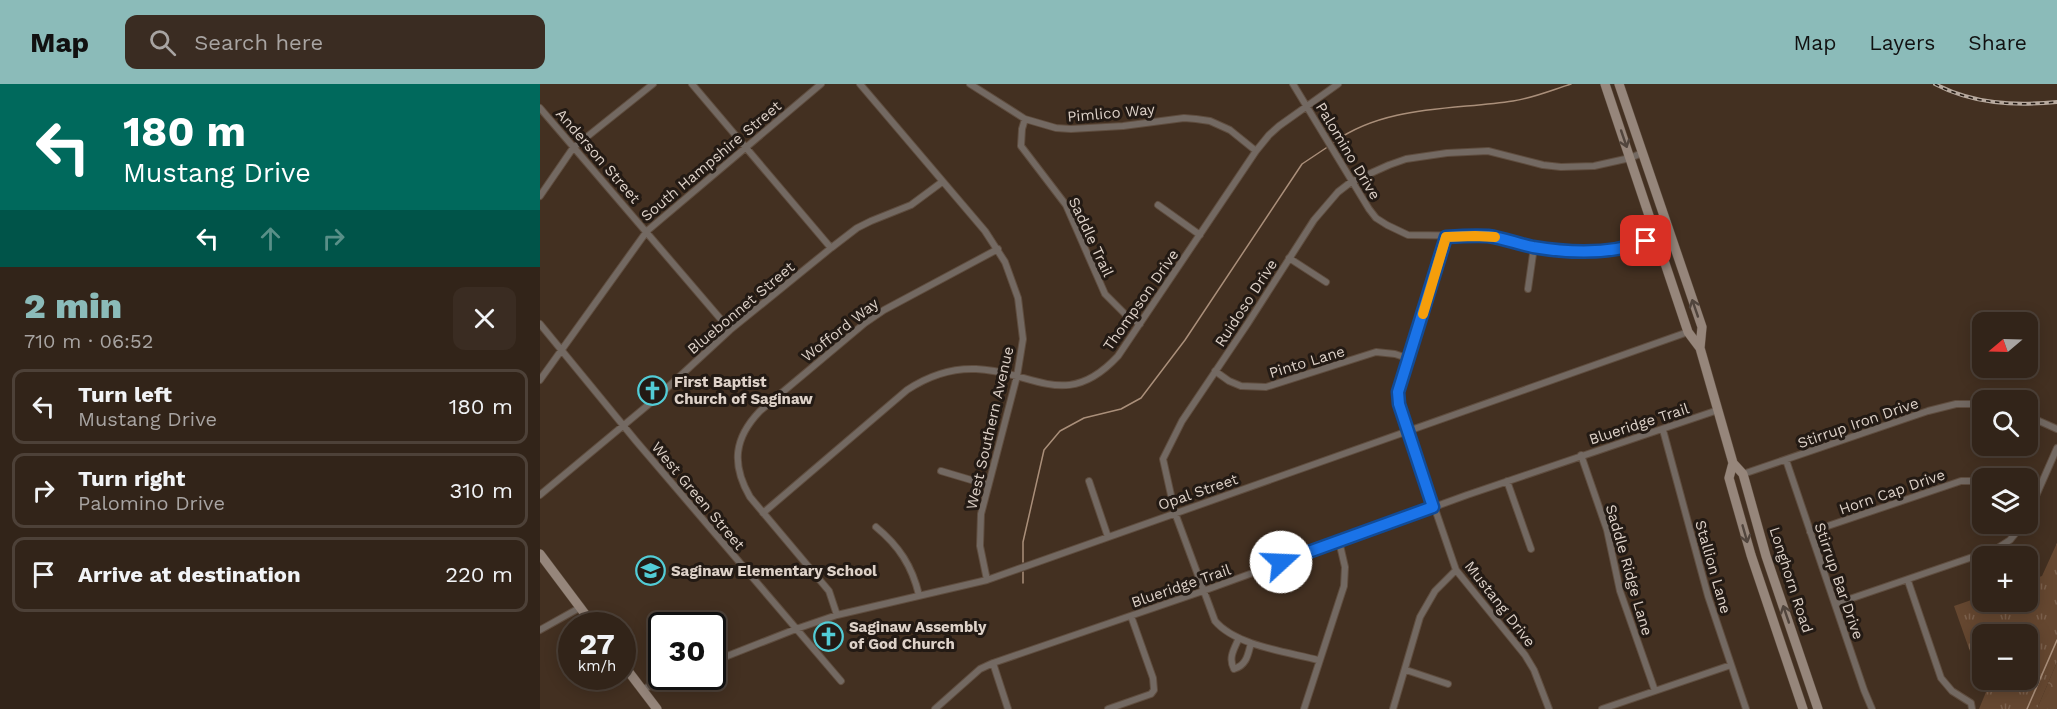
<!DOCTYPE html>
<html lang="en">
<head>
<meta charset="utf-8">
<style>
  :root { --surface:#322419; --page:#3a2c22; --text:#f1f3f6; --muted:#a8a4a2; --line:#4d4138; --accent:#8bbbb9 }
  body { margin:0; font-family:"Work Sans",sans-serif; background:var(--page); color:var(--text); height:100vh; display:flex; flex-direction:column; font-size:22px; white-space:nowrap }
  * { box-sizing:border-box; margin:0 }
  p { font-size:20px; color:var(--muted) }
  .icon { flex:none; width:33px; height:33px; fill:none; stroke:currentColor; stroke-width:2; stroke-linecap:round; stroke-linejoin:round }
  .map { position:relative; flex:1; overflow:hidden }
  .drawer { display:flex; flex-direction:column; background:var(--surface); width:540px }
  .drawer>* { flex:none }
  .hud { background:#00695c; color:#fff; overflow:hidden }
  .needle { width:39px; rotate:251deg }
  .controls { position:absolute; left:1432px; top:228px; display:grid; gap:12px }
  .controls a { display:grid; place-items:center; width:66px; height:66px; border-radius:12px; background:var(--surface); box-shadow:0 3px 15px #0003,0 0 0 2px var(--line); font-size:30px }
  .speed { position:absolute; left:18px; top:528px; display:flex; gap:12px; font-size:30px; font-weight:700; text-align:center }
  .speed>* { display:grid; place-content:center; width:78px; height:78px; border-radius:50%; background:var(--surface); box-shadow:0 3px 15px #0003,0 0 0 2px var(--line); line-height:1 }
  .speed small { font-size:15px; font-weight:400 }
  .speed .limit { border:3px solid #111; border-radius:9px; background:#fff; color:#111 }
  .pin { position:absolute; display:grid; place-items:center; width:51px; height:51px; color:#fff; margin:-26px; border-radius:12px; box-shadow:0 3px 9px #0006 }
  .me { position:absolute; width:66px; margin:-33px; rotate:70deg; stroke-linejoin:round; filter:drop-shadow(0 0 4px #0008) }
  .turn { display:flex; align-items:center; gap:21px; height:126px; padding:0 24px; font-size:27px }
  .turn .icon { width:78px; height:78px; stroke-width:2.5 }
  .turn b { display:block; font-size:42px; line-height:51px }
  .lanes { display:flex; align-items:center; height:57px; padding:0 24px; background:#0003; justify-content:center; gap:30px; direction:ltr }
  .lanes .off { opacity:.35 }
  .round { display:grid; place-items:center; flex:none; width:63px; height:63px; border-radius:12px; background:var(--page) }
  .headline { display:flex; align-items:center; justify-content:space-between; height:102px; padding:0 24px }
  h1 { font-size:36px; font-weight:800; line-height:45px; color:var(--accent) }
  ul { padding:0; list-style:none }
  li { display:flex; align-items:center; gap:18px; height:75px; margin:0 12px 9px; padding:0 12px; border:3px solid var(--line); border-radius:12px }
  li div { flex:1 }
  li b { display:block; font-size:22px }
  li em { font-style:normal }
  header { display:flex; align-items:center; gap:36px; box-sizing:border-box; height:84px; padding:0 30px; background:var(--accent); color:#111 }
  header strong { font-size:28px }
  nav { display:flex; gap:33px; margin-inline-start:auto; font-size:21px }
  .search { width:420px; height:54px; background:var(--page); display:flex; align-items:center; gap:15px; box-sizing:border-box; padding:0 21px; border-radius:12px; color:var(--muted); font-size:22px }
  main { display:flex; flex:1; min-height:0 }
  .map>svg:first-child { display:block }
  .grass { fill:url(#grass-tufts) }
  .park { fill:url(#park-crowns) }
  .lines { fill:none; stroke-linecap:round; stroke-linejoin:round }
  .stream { stroke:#aa8f7a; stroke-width:1.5 }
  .street-casing { stroke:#5f4d3f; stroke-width:8 }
  .secondary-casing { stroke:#5f4d3f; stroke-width:10 }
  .street { stroke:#736962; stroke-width:6 }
  .secondary { stroke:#96867b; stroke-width:9 }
  .rail-casing { stroke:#b7a99e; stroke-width:4 }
  .rail { stroke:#231a14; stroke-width:1.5; stroke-dasharray:4.5; stroke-linecap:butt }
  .oneway { stroke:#51453d }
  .route-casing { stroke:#114b97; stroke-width:15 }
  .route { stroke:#1a73e8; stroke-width:10 }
  .slow { stroke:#f59e0b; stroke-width:10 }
  .labels { text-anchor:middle; stroke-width:6; stroke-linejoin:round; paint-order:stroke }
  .street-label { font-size:15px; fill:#ddd1c8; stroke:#231a14 }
  .poi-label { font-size:15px; font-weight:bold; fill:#ddd1c8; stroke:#231a14; text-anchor:start }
</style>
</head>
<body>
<header>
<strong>Map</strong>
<div class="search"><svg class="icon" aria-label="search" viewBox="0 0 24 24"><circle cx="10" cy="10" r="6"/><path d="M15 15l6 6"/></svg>Search here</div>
<nav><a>Map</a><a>Layers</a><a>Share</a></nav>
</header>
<main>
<section class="drawer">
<div class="hud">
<div class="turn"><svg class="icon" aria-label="left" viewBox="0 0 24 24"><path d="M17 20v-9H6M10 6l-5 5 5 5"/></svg><div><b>180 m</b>Mustang Drive</div></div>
<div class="lanes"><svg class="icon" aria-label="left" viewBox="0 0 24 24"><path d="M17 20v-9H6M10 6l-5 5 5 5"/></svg><svg class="icon off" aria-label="ahead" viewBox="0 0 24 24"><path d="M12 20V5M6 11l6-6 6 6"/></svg><svg class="icon off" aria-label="right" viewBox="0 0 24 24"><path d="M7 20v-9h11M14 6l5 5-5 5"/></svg></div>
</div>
<div class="headline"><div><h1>2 min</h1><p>710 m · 06:52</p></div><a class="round"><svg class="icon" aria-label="close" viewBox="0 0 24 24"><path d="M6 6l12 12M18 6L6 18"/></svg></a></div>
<ul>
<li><svg class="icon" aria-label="left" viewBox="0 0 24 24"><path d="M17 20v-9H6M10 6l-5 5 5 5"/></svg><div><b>Turn left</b><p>Mustang Drive</p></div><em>180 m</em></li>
<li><svg class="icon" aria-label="right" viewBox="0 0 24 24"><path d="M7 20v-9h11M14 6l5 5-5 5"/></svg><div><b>Turn right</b><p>Palomino Drive</p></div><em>310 m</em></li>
<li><svg class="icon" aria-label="arrive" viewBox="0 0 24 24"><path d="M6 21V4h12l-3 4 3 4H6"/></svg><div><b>Arrive at destination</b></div><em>220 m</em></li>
</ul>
</section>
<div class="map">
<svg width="1517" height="625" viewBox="0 0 1517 625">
  <defs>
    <pattern id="grass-tufts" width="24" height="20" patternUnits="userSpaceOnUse" patternTransform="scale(1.5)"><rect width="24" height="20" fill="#654730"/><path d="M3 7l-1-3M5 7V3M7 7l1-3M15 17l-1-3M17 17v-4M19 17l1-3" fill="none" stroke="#7b604c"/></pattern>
    <pattern id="park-crowns" width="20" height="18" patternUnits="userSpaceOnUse" patternTransform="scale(1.5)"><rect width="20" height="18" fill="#654730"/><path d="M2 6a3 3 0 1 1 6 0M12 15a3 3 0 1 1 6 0" fill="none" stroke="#7b604c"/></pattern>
  </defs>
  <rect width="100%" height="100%" fill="#433021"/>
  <!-- grass -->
  <path class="grass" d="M1517 459V578L1497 625H1439L1451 596H1488V550H1443V580L1433 576 1414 522 1443 512V518H1488V497L1502 492Z"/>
  <!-- park -->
  <path class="park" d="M1517 578V625H1497Z"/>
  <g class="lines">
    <!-- stream -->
    <path class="stream" d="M794 58C845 21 914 26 973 17 993 14 1012 6 1031 0
      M483 478V458L504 366 520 347 544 334 581 325 601 314 645 256 762 80 786 64
      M483 499V488
      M1487 625 1517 556"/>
    <defs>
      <path id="street" d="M152 0 291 164
        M320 0 445 147 465 178 478 214 483 255 477 292 441 430 440 462 447 496
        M430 0 485 35 516 44 531 45 583 42 644 34 656 35 670 37 690 46 716 67
        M753 0 829 125 836 134 847 141 868 151 950 152 994 163 1021 165 1039 169 1094 162 1117 152 1129 149
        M0 24 190 246
        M485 35 482 45 481 62 526 121 565 210 585 230 600 240
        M0 112 33 64 113 0
        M618 121 660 151
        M906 153 862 293 858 308 859 320 916 486 985 571 994 586 1009 625
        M749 174 786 198
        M988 205 994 163
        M0 240 96 357 301 597
        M675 287 689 297 701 302 726 303 836 268 855 270 867 274
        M0 296 107 147 281 0
        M1488 332 1517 345
        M1123 346 1168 512 1206 625
        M1041 371 1067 446 1080 507 1115 607
        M1246 376 1324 606 1332 625
        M401 387 448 401
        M1203 390 1388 327 1416 320H1443
        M549 397 568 453
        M967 397 991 465
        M0 411 114 316 190 246 291 164 317 144 331 137 371 121 402 98
        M223 429 367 306C388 292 411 284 436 285 494 287 526 328 578 272L716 67 729 51 739 42 798 0
        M1488 430 1517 364
        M336 443C359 462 372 482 379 511
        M1270 448 1421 397H1443
        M1368 497 1401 594 1412 607 1431 619 1432 625
        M1295 520 1456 465 1470 456 1483 440
        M297 531 289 507 210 413C191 380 194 354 220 327L325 239 344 226 458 165
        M0 546 41 523
        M699 554C694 565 688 574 694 585 707 581 708 570 711 559
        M778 576C748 568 696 562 675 537L635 429 623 375 642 337 708 239 774 136 798 108 811 98 849 81 866 75 907 69 948 67 1003 81 1021 83 1054 82 1090 74 1102 69
        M172 578 256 545 297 531 447 496 1148 248
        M453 579 468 625
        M866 586 908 600
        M103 605 135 592
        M395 625 440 585 453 579 663 507 927 411 1178 326
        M568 625 611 610 614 606 613 594 591 532
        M764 625 804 502 805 483 799 457
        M853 625 880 533 895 507 916 486
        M1062 625 1191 581"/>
      <path id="secondary" d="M1065 0 1148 248 1160 264 1193 379 1203 390 1226 472 1278 625
        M1079 0 1162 243 1160 264
        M1193 379 1189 394 1211 471 1263 625
        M0 470 54 542
        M82 579 117 625"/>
    </defs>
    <!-- street casing -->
    <use href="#street" class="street-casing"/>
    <!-- secondary casing -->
    <use href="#secondary" class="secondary-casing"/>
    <!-- street -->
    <use href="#street" class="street"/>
    <!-- secondary -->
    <use href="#secondary" class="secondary"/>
    <defs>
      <path id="rail" d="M1395 0C1433 20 1474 22 1517 18"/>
    </defs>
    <!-- rail casing -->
    <use href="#rail" class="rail-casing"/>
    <!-- rail -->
    <use href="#rail" class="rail"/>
  </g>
  <!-- one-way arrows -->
  <defs><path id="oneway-shaft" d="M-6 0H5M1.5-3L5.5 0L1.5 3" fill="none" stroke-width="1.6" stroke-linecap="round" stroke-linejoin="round" transform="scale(1.5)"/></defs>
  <g class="oneway">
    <use href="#oneway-shaft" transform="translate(1084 55) rotate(71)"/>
    <use href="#oneway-shaft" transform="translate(1155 224) rotate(-109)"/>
    <use href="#oneway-shaft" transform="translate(1205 450) rotate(74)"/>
    <use href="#oneway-shaft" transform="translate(1246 530) rotate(-109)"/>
  </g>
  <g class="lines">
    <defs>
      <path id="route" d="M741 478 893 423 859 320 858 308 906 153C920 152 934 151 948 152 963 154 978 160 993 163 1029 169 1071 171 1106 157"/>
    </defs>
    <!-- route casing -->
    <use href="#route" class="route-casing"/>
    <!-- route -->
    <use href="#route" class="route"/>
    <!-- slow -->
    <path class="slow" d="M883 230 906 153 935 152 955 153"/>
  </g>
  <!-- icons -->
  <defs>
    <symbol id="church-ring" viewBox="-11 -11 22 22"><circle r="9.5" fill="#231a14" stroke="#52ccd6" stroke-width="1.5"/><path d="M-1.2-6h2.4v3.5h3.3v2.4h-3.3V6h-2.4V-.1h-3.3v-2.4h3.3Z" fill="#52ccd6"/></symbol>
    <symbol id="school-ring" viewBox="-11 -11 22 22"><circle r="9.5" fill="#231a14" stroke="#52ccd6" stroke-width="1.5"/><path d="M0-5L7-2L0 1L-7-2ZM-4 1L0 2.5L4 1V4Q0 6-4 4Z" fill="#52ccd6"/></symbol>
  </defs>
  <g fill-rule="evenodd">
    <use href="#church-ring" x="96" y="290" width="33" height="33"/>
    <use href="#school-ring" x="94" y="470" width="33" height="33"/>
    <use href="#church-ring" x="272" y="536" width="33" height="33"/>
  </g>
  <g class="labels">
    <!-- street labels -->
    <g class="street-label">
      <text transform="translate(571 29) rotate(-5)" y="5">Pimlico Way</text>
      <text transform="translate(808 67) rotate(59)" y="5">Palomino Drive</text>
      <text transform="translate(58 72) rotate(49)" y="5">Anderson Street</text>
      <text transform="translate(171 77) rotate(-40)" y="5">South Hampshire Street</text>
      <text transform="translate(551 153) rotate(65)" y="5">Saddle Trail</text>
      <text transform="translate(601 216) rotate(-55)" y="5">Thompson Drive</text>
      <text transform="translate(706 219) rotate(-57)" y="5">Ruidoso Drive</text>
      <text transform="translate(201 224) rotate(-40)" y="5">Bluebonnet Street</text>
      <text transform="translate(300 246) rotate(-38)" y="5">Wofford Way</text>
      <text transform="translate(767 278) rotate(-17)" y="5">Pinto Lane</text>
      <text transform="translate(1318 339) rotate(-19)" y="5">Stirrup Iron Drive</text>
      <text transform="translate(1099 340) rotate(-18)" y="5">Blueridge Trail</text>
      <text transform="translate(450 344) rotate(-77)" y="5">West Southern Avenue</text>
      <text transform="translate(658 408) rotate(-19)" y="5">Opal Street</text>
      <text transform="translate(1352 408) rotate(-19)" y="5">Horn Cap Drive</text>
      <text transform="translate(158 412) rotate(50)" y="5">West Green Street</text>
      <text transform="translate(1173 483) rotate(74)" y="5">Stallion Lane</text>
      <text transform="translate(1089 486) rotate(74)" y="5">Saddle Ridge Lane</text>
      <text transform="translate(1251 496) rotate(72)" y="5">Longhorn Road</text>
      <text transform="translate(1299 497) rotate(71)" y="5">Stirrup Bar Drive</text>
      <text transform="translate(641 502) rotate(-19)" y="5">Blueridge Trail</text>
      <text transform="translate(960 520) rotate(52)" y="5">Mustang Drive</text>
    </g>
    <!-- poi labels -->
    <g class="poi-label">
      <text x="134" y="303">First Baptist<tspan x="134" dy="17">Church of Saginaw</tspan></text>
      <text x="131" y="492">Saginaw Elementary School</text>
      <text x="309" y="548">Saginaw Assembly<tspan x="309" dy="17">of God Church</tspan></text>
    </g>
  </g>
</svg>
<div class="controls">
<a><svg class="needle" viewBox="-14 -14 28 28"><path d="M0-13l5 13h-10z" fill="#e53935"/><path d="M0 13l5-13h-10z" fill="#a8a4a2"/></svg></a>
<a><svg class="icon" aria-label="search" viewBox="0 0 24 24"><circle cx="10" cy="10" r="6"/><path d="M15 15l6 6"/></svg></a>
<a><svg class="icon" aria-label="layers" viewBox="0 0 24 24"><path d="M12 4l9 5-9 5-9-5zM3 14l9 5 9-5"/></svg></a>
<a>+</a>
<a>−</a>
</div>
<div class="speed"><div>27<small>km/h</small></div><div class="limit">30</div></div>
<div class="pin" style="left:1106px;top:157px;background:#d93025"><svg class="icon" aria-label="arrive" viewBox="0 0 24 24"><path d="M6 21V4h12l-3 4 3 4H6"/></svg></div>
<svg class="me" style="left:741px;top:478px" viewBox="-20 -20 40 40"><circle r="19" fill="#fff"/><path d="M0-13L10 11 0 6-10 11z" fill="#1a73e8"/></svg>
</div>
</main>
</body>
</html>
